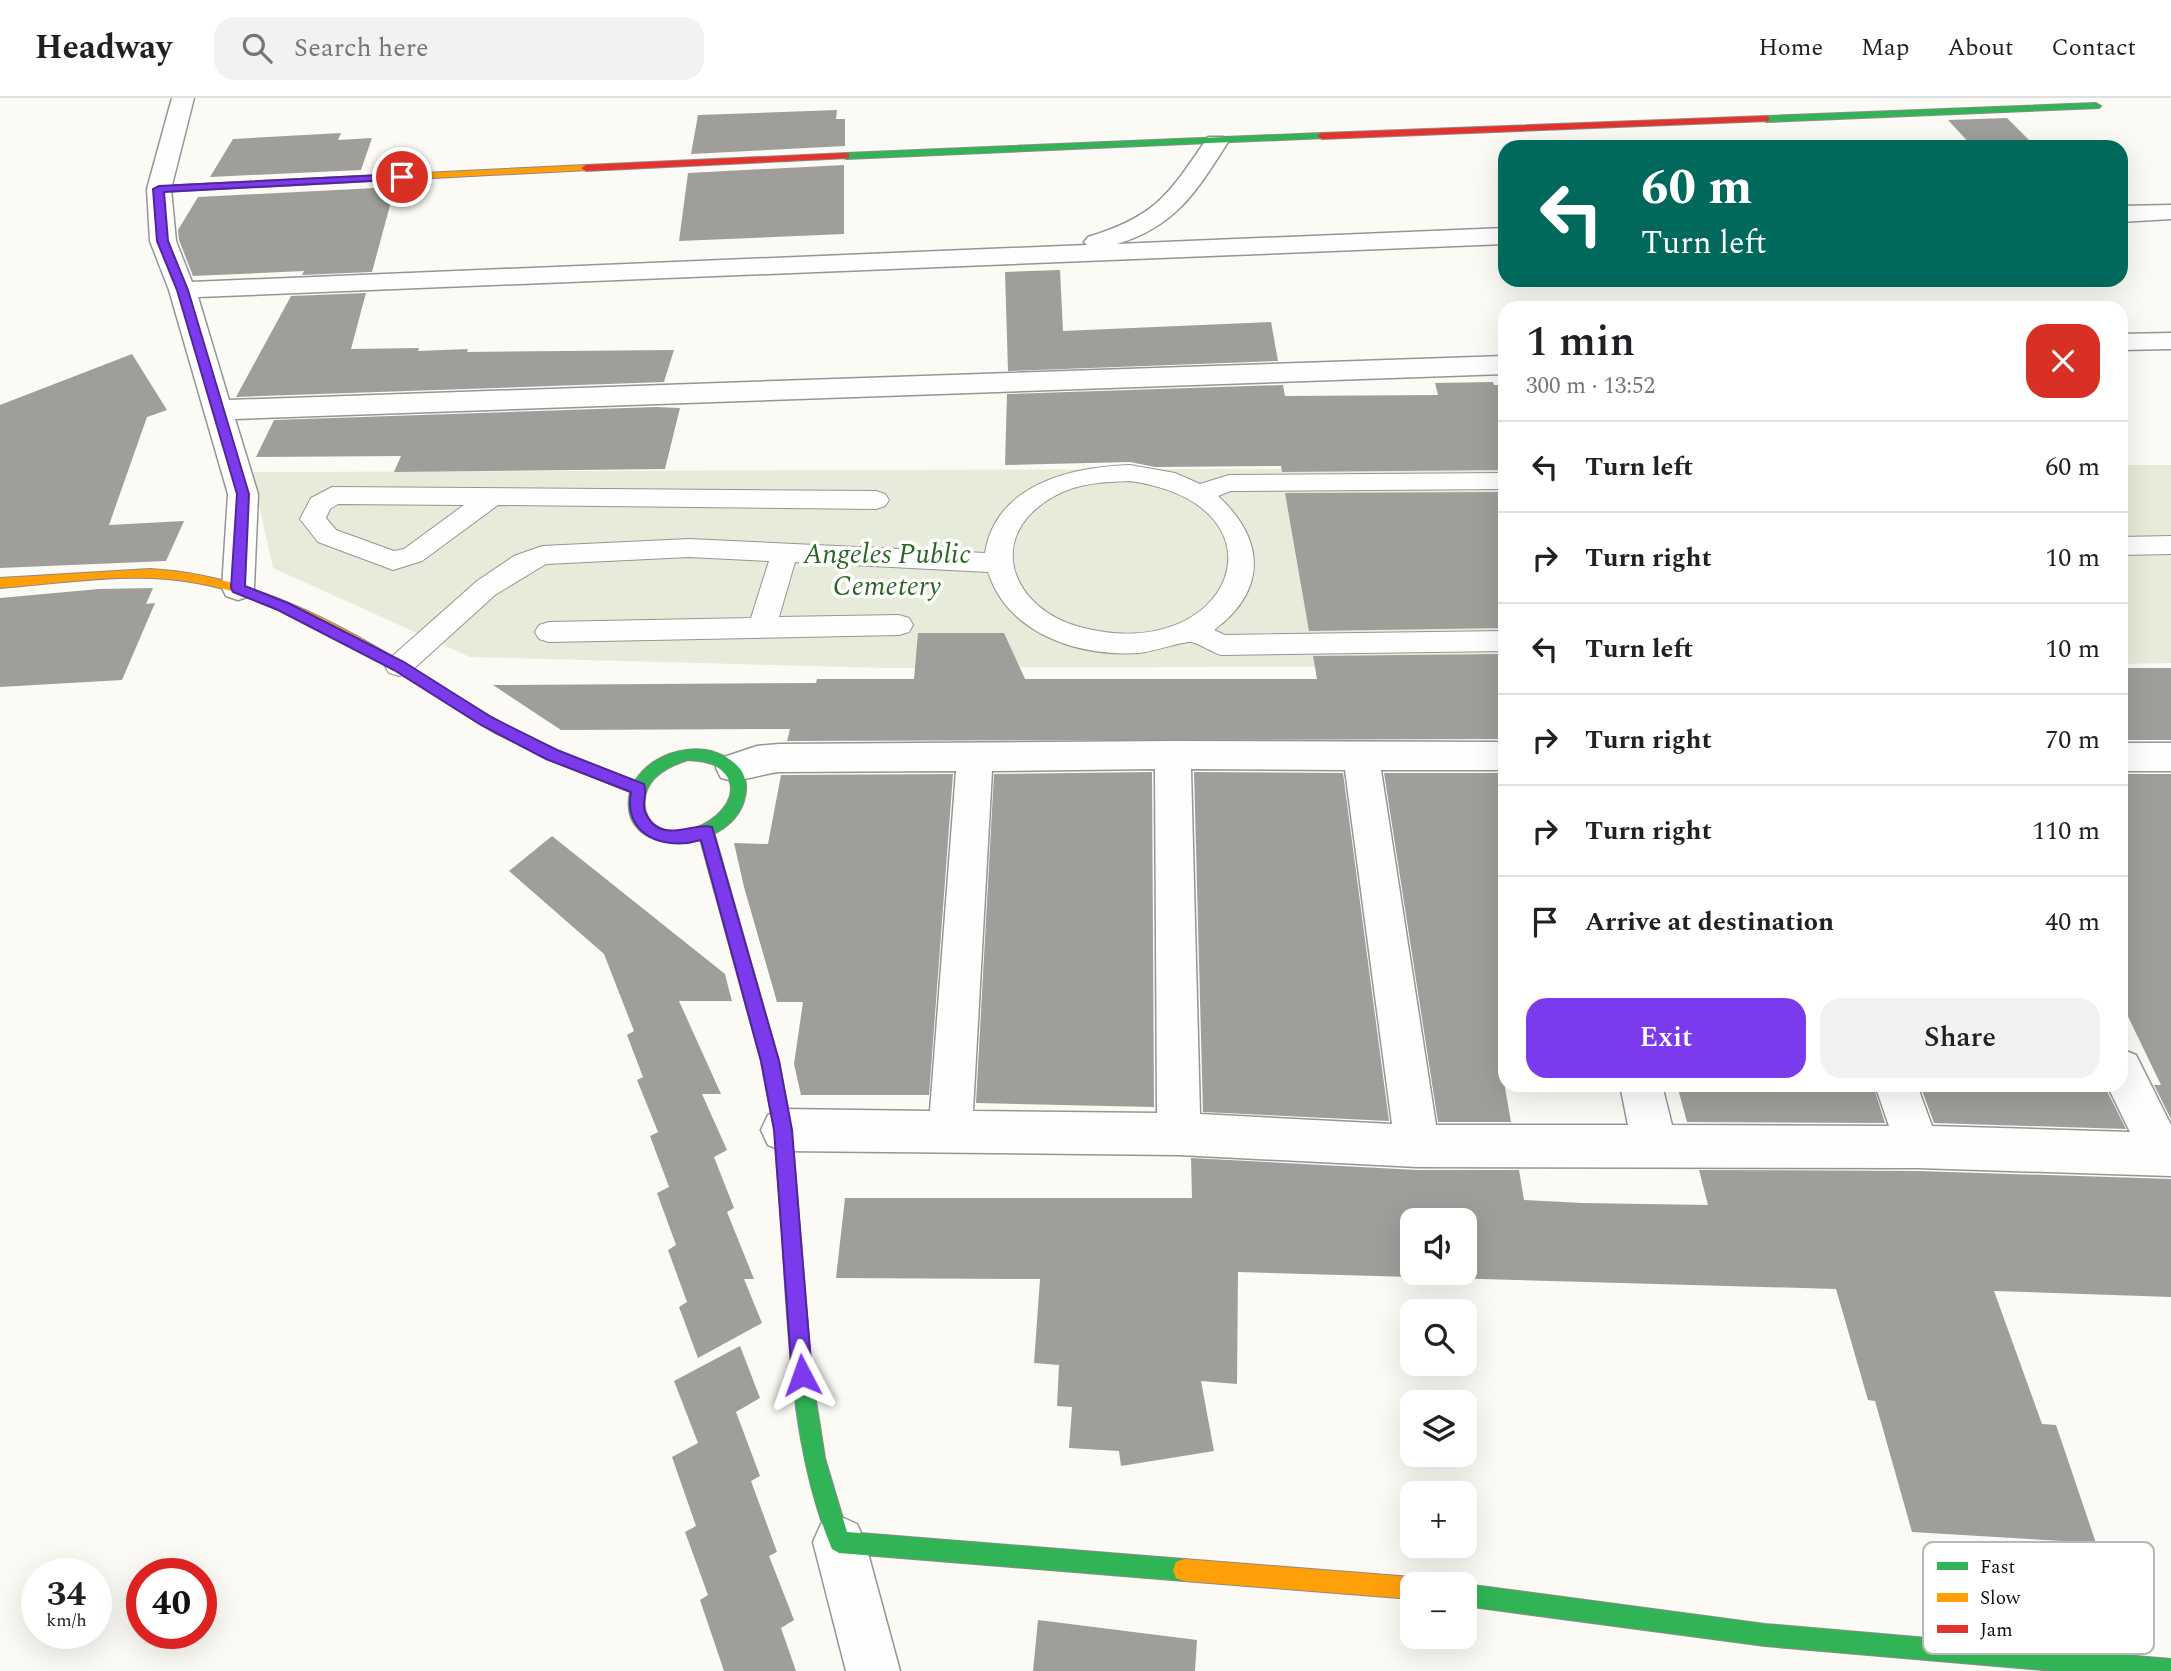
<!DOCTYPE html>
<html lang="en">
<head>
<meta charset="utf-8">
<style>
  :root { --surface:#fff; --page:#f2f2f2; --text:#202124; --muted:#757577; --line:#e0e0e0; --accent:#7c3aed }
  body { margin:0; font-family:Spectral,serif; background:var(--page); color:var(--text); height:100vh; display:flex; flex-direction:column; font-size:26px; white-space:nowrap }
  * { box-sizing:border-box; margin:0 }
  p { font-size:23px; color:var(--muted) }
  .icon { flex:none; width:38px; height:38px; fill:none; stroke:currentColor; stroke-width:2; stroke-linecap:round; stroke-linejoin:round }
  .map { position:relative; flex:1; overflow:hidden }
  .sheet { position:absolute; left:1498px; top:203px; width:630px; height:791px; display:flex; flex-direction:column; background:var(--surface); border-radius:21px; box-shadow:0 7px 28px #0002 }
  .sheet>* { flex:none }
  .banner { position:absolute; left:1498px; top:42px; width:630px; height:147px; border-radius:21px; box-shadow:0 7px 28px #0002; background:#00695c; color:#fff; overflow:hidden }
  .controls { position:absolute; left:1400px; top:1110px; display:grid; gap:14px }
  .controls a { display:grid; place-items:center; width:77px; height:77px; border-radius:14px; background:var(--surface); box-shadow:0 7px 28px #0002; font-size:35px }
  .speed { position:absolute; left:21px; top:1460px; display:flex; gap:14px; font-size:35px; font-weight:700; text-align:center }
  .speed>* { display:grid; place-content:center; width:91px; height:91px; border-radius:50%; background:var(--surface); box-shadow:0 7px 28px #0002; line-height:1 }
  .speed small { font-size:18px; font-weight:400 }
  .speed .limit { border:10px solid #d22; background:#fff; color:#111 }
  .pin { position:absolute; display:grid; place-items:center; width:60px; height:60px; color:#fff; margin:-30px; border:4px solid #fff; border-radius:50%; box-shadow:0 2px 7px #0007 }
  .me { position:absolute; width:77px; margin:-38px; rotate:356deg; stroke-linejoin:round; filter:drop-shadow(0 0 5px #0008) }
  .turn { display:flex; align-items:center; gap:24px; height:147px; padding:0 28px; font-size:32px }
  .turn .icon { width:91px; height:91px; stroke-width:2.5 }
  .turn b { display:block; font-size:49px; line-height:60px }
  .round { display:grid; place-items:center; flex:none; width:74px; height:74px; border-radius:21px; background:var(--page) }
  .headline { display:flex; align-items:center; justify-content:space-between; height:119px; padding:0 28px }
  h1 { font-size:42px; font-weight:600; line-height:52px }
  .cta { display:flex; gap:14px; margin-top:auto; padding:14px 28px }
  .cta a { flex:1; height:80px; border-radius:21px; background:var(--accent); color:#fff; font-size:28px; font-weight:600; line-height:80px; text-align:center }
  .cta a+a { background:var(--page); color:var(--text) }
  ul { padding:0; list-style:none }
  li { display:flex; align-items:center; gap:21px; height:91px; padding:0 28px; border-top:2px solid var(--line) }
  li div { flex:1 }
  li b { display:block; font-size:26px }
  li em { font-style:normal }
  header { display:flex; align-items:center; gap:42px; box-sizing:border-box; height:98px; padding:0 35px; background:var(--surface); border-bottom:2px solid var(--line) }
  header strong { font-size:33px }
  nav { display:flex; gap:38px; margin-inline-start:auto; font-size:24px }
  .search { width:490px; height:63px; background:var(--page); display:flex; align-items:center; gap:18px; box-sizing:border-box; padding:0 24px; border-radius:21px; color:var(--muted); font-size:26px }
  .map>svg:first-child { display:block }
  .cemetery { fill:#e7ecda }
  .building { fill:#9f9e9a; fill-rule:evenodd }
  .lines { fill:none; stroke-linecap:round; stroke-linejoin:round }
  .lane-casing { stroke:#959593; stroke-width:2 }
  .street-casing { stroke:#959593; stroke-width:3 }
  .fast-casing { stroke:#8c8b89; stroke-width:2 }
  .slow-casing { stroke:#8c8b89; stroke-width:2 }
  .jam-casing { stroke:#8c8b89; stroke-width:2 }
  .lane { fill:#fefefe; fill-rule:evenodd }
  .street { fill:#fefefe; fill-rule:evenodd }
  .fast { fill:#30b455; fill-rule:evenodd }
  .slow { fill:#ff9f0a; fill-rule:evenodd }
  .jam { fill:#e5322d; fill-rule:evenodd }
  .route { fill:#7c3aed; stroke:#51269a; stroke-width:2 }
  .labels { text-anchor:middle; stroke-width:7; stroke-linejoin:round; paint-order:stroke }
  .park-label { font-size:28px; font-style:italic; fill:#2d6621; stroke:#fff }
  .key { fill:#fff; stroke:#b7b7b7; stroke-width:2 }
  .key-label { font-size:19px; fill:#0f0f0f }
</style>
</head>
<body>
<header>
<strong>Headway</strong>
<div class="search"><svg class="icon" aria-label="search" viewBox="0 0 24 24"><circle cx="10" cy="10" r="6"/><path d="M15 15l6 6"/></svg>Search here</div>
<nav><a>Home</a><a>Map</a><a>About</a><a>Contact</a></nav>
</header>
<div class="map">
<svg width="2171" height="1573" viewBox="0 0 2171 1573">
  <rect width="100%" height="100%" fill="#fbfaf5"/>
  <!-- cemetery -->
  <path class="cemetery" d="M2121 367H2171V565L2121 566Z
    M1505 370V568L884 570 470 559 273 470 252 374Z"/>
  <!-- building -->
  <path class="building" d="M837 12 836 21H845V48L691 56 698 17Z
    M2007 20 2036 49H1973L1948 22Z
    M341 35 338 42 372 40 361 72 210 79 233 41Z
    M844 67V136L679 143 688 75Z
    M395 89 372 174 302 177 304 173 193 178 179 142 178 132 198 99Z
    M1060 172 1063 233 1271 224 1278 263 1008 273 1005 174Z
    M366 195 351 251 419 250 418 253 468 251 467 254 674 252 664 284 236 299 291 198Z
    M132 256 167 312 147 319 109 427 184 423 166 463 0 470V307Z
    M1493 284 1494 287H1505V372L1282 374 1281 368 1155 369 1130 364 1005 367 1007 296 1283 287 1285 298 1438 297 1435 285Z
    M656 309 680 310 665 371 394 374 401 358 256 359 274 322Z
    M1505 394V530L1309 533 1285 395Z
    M153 490 146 506 155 505 122 582 0 589V500L99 491Z
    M918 535H1004L1025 581H1317L1313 558 1505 556V641L787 643 790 631 561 632 493 587 816 585 817 581H914Z
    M2121 570H2171V642H2121Z
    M1152 674 1154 1009 976 1005 994 676Z
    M1194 674 1343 675 1389 1023 1203 1014Z
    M1384 675H1505V990L1511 1024H1438Z
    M953 676 929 997H801L794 966 803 904H777L744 789 734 745 768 746 781 677Z
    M2121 676H2171V1021L2154 987H2161L2121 904Z
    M552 738 725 876 729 892 732 903H679L721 996H702L727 1052 714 1059 734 1110 727 1114 754 1181H744L762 1225 698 1260 679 1209 687 1204 668 1152 676 1147 657 1095 669 1089 650 1038 658 1034 637 982 643 979 627 937 634 933 604 856 509 773Z
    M1677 987H1873L1885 1025 1687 1024Z
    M1920 987H2104L2126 1031 1934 1025Z
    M1191 1060 1417 1072H1519L1524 1102 1582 1105 1708 1107 1699 1072 1918 1073 2171 1081V1199L1994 1193 2042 1326 2056 1327 2096 1445 1912 1434 1875 1303 1868 1302 1836 1191 1238 1174 1237 1286 1201 1283 1214 1353 1121 1368 1119 1353 1069 1350 1072 1309 1057 1308 1059 1267 1034 1265 1040 1181 836 1180 845 1100H1192ZM1412 1122H1465V1174H1412Z
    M740 1248 760 1300 736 1314 760 1378 751 1383 777 1454 769 1458 794 1522 781 1530 796 1573H724L700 1502 708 1497 685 1434 696 1428 672 1359 698 1345 674 1283Z
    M1038 1522 1197 1542 1195 1573H1033Z"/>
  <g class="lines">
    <defs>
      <path id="lane" d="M1130 367 1175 375 1200 386 1229 377 1505 375V391L1231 393 1218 398C1265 441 1268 492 1214 532L1225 537 1505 533V553L1221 557C1211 554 1201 546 1191 544 1184 543 1151 554 1139 555 1078 559 1008 536 988 474L795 464 779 519 899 517 909 520 913 527 909 534 899 537 549 544 539 541 535 534 539 527 549 524 751 520 769 463 689 459 546 466 495 497 409 575 399 578 389 575 385 568 389 561 477 483 514 458 542 448 689 441 985 455C996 386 1071 369 1130 367ZM1130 383C1296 407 1233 570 1080 529 1012 511 983 439 1053 399 1077 385 1103 384 1130 383Z
        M332 389 876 393 885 396 889 402 885 408 876 411 498 407 422 463 393 472 318 444 300 421 311 400ZM338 406 464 407 404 451 394 453 336 432 326 420 330 411Z
        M2171 438V456L2121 457V439Z"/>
      <path id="street" d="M172 0H194L171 91 176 143 192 184 1087 147 1084 144 1088 139C1157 118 1169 96 1208 39H1224L1228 44C1196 94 1176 128 1117 146L1505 130V146L198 199 229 302 1505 258V276L235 321 258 396 254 490 250 498 238 502 226 498 222 490 228 396 169 192 150 143 147 91Z
        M2171 107V121L2121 124V108Z
        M2171 235V251L2121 252V236Z
        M1173 643 1505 644V672H1381L1436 1027H1628L1620 987H1662L1672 1027 1889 1028 1875 987H1917L1932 1028 2130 1034 2107 987H2121V951L2136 957 2171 1027V1078L1918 1070 1417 1069 1179 1057 783 1053 768 1047 761 1032 768 1017 783 1011 930 1013 956 673 779 674C759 676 740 686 721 680L716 670 721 660 757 648 779 646ZM1155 671 1157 1015 973 1013 992 673ZM1191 671 1345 672 1392 1026 1200 1016Z
        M2121 645H2171V673H2121Z
        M839 1418 857 1426 865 1444 900 1573H846L813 1444 821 1426Z"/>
      <path id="fast" d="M2096 5 2101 8 2099 10 1766 24 1761 21 1766 18Z
        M1322 35 1327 38 1325 40 846 61 841 58 846 55Z
        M500 625 565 656 635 683C656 649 714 638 741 672 747 681 747 693 744 703 727 758 615 762 630 694L555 664 495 635 493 631ZM688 662C696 663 707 663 714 667 764 696 691 752 655 727 649 723 645 715 645 708 642 682 666 669 688 662Z
        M790 1112 797 1114 799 1121 812 1277 825 1360 847 1434 1184 1461 1192 1464 1195 1472 1192 1480 1184 1483 839 1455 832 1451C790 1352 788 1227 781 1121L783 1114Z
        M1465 1486 1765 1526 2171 1561V1573H2054L1765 1548 1465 1508Z"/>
      <path id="slow" d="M586 67 589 68V72L159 94 154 91 159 88Z
        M150 471C284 478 393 561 505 627L507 631 505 635H495C401 579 307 505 197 485 133 473 64 485 0 490V480Z
        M1184 1461 1412 1479 1421 1486H1412V1501L1184 1483 1176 1480 1173 1472 1176 1464Z"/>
      <path id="jam" d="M1766 18 1769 19V23L1322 41 1317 38 1322 35Z
        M846 55 849 56V60L586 73 581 70 586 67Z
        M706 728 711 730 714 734 779 963 792 1032 799 1121 797 1128 790 1130 783 1128 781 1121 774 1032 761 963 698 734 701 730Z"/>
    </defs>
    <!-- lane casing -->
    <use href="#lane" class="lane-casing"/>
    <!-- street casing -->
    <use href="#street" class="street-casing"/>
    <!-- fast casing -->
    <use href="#fast" class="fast-casing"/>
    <!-- slow casing -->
    <use href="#slow" class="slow-casing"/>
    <!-- jam casing -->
    <use href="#jam" class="jam-casing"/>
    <!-- lane -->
    <use href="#lane" class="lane"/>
    <!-- street -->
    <use href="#street" class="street"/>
    <!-- fast -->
    <use href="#fast" class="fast"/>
    <!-- slow -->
    <use href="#slow" class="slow"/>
    <!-- jam -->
    <use href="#jam" class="jam"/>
  </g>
  <!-- route -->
  <path class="route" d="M402 76 407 79 406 81 164 94 168 143 188 192 249 396 245 488 288 505 404 564 491 619 557 652 644 686C648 696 641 705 645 714 660 749 694 723 712 729L779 963 792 1032 812 1277 809 1284 802 1287 795 1284 792 1277 774 1032 761 963 701 742C665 753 623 738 631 694L546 661 481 627 394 572 278 512 233 494 231 490 237 396 177 192 157 143 153 91 159 88Z"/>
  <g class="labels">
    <!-- park labels -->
    <g class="park-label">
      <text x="887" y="465">Angeles Public<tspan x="887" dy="32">Cemetery</tspan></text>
    </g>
  </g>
  <!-- legend -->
  <rect x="1923" y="1444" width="231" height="112" rx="10" class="key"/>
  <rect x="1937" y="1464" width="31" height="8" fill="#30b455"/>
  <rect x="1937" y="1495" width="31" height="9" fill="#ff9f0a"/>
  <rect x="1937" y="1527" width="31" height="8" fill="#e5322d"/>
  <g class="key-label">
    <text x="1980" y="1475">Fast</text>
    <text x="1980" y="1506">Slow</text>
    <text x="1980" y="1538">Jam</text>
  </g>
</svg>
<div class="controls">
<a><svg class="icon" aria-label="sound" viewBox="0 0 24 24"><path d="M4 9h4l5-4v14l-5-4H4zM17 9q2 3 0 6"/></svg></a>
<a><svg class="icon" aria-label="search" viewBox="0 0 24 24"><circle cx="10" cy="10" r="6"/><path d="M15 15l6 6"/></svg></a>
<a><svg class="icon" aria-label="layers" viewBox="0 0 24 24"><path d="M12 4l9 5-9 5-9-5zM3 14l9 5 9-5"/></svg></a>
<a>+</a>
<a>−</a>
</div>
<div class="speed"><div>34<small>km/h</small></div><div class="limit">40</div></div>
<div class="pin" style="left:402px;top:79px;background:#d93025"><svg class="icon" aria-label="arrive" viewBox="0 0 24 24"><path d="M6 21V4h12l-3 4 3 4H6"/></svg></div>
<svg class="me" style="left:802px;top:1277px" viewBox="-20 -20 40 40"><path d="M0-17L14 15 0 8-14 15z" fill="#7c3aed" stroke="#fff" stroke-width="4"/></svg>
<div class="banner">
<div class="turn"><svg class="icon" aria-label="left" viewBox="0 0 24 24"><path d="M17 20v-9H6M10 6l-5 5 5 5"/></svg><div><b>60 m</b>Turn left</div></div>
</div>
<section class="sheet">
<div class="headline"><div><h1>1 min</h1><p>300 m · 13:52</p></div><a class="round" style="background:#d93025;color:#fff"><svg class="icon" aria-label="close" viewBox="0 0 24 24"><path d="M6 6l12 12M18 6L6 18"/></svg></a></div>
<ul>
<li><svg class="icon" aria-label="left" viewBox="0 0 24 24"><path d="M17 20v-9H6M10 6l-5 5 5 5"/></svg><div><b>Turn left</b></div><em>60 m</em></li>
<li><svg class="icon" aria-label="right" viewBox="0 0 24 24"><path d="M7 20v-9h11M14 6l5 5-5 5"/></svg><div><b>Turn right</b></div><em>10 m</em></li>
<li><svg class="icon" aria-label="left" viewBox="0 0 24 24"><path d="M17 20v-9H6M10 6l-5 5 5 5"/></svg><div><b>Turn left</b></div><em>10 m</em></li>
<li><svg class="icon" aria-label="right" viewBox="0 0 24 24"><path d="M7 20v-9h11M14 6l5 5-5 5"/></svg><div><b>Turn right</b></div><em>70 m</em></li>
<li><svg class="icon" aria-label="right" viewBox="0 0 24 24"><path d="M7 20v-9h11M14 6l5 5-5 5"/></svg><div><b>Turn right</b></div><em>110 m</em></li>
<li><svg class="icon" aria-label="arrive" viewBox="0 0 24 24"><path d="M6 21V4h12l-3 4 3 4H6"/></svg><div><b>Arrive at destination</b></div><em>40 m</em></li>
</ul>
<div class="cta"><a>Exit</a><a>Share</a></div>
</section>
</div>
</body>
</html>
